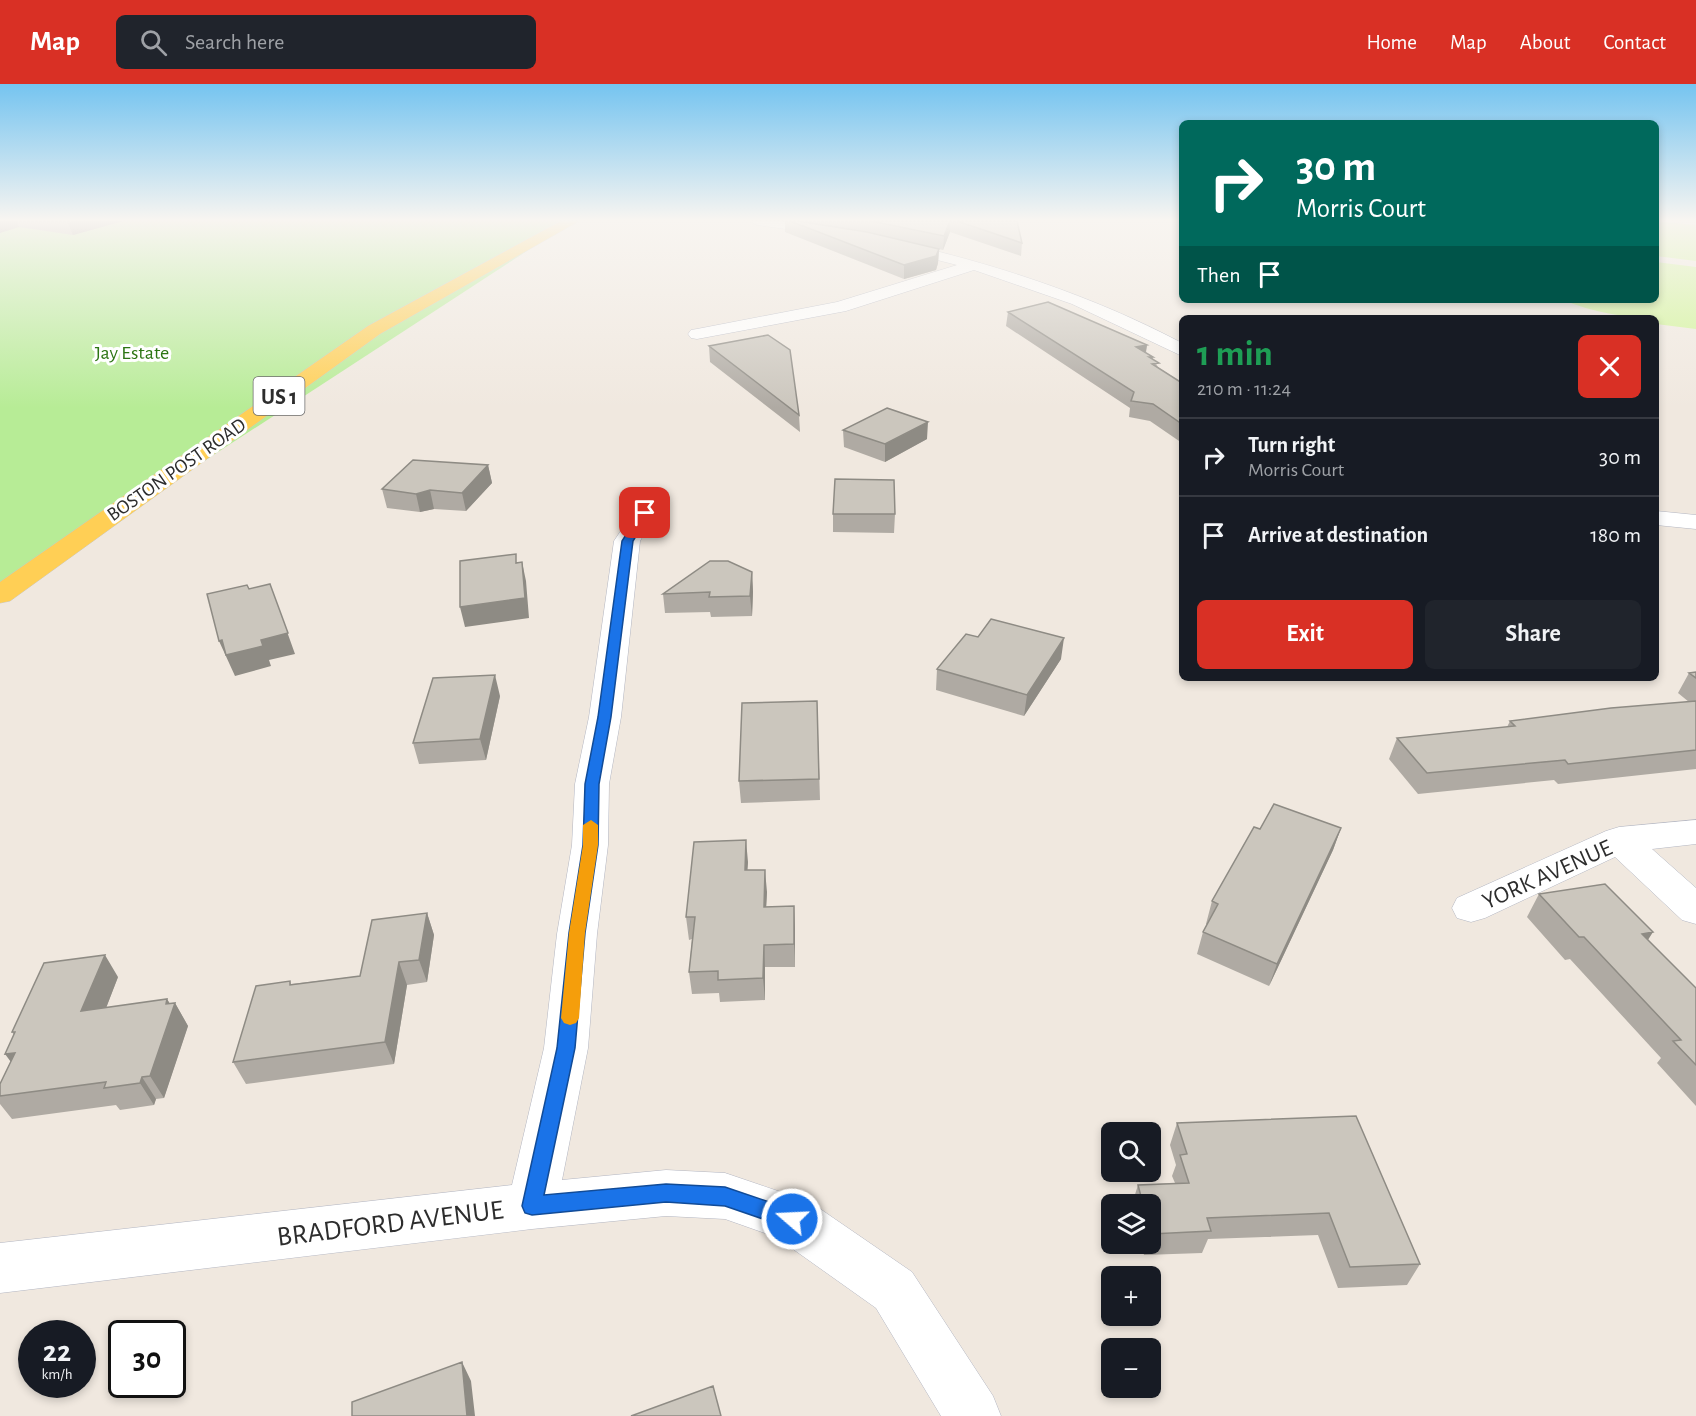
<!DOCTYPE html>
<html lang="en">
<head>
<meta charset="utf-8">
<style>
  :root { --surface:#171b24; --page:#20242c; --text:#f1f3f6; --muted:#9ea1a6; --line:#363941; --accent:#d93025 }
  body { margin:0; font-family:"Alegreya Sans",sans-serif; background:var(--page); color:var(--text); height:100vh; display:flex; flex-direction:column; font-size:22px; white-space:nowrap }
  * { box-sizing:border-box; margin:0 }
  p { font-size:20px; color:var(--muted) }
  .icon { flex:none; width:33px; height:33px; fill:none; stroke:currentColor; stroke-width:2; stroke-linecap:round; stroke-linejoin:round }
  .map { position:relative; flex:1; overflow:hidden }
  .details { position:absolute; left:1179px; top:231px; width:480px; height:366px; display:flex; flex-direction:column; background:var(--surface); border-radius:9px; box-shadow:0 3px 9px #0003 }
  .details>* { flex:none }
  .hud { position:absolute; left:1179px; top:36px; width:480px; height:183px; border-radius:9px; box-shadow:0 3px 9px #0003; background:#00695c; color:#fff; overflow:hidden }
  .fabs { position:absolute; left:1101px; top:1038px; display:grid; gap:12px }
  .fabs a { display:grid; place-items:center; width:60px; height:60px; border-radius:9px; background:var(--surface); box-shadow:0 3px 9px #0003; font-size:30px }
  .speed { position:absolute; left:18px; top:1236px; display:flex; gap:12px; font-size:30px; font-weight:700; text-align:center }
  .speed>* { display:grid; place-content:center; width:78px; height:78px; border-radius:50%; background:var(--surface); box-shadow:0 3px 9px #0003; line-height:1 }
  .speed small { font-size:15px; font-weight:400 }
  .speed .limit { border:3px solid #111; border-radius:9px; background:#fff; color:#111 }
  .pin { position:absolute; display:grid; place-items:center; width:51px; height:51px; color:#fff; margin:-26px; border-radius:12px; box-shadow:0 3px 9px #0006 }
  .me { position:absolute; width:66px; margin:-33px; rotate:289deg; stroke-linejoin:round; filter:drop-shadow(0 0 4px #0008) }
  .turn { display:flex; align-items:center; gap:21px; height:126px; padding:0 18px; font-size:27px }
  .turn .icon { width:78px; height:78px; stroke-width:2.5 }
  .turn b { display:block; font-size:42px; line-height:51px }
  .then { display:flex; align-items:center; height:57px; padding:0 18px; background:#0003; gap:12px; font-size:22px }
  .round { display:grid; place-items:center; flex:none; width:63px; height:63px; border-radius:9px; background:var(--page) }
  .overview { display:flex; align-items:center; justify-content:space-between; height:102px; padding:0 18px }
  h1 { font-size:36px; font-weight:700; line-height:45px; color:#1e9e55 }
  .primary-button { display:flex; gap:12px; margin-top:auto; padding:12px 18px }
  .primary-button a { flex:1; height:69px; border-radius:9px; background:var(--accent); color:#fff; font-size:24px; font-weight:700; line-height:69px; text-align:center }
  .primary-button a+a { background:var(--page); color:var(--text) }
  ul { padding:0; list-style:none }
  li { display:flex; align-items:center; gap:18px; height:78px; padding:0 18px; border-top:2px solid var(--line) }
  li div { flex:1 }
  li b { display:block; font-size:22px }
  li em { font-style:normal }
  header { display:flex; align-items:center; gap:36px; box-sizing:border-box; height:84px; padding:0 30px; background:var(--accent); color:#fff }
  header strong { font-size:28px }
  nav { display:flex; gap:33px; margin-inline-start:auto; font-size:21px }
  .search { width:420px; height:54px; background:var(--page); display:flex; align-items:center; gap:15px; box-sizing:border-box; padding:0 21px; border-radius:9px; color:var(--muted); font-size:22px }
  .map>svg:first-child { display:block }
  .green { fill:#b7ec96 }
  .pitch { fill:#cef491 }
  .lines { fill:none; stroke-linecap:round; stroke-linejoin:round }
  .minor-casing { stroke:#b3b6c2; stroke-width:1 }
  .major-casing { stroke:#c8c8c8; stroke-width:1 }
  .minor { fill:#fff; fill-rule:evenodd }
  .major { fill:#ffcf55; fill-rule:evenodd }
  .wall { fill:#afaaa3 }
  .shaded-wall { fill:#8e8b84 }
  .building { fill:#cbc6bd; stroke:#8e8b84; stroke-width:1.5 }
  .route { fill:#1a73e8; stroke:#114b97; stroke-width:1.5 }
  .slow { fill:#f59e0b }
  .labels { text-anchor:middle; stroke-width:6; stroke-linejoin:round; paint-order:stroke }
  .far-park-label { font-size:20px; fill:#2c7513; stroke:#fff }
  .far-street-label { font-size:20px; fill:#2d2d2d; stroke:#fff }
  .shield { fill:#fff; stroke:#6c6c6c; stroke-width:1.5 }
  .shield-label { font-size:22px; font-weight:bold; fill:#2d2d2d }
  .street-label { font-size:24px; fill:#2d2d2d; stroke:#fff }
  .near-street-label { font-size:28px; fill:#2d2d2d; stroke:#fff }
</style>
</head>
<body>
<header>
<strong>Map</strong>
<div class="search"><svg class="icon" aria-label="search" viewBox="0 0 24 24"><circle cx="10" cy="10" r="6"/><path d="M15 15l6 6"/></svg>Search here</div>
<nav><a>Home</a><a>Map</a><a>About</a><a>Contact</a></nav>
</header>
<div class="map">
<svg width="1696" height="1332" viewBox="0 0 1696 1332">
  <rect width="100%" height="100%" fill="#f0e8df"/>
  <!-- green -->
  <path class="green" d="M0 137H573L0 510Z"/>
  <!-- pitch -->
  <path class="pitch" d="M1656 137 1696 141V177L1656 172Z
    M1656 178 1696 183V245L1656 240V234C1624 234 1593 228 1563 216H1656Z"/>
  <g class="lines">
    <defs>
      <path id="minor" d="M750 137C767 137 826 136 837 147L830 151 757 141Z
        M895 157C995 180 1091 211 1182 259V272L1072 220 974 186 846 227 697 255 691 254 688 250 691 246 697 245 837 218 957 181 890 164 888 161Z
        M645 422 654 424 657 429 640 457 621 633 609 700 608 761 597 850 588 964 562 1096 666 1086 725 1089 810 1118 912 1188 993 1312 1001 1332H941L876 1224 776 1153 725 1135 666 1132 532 1145 0 1209V1159L512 1101 544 964 557 850 572 761 575 700 589 633 614 457 636 424Z
        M1656 427 1696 431V445L1656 441Z
        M1696 736V760L1652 765 1696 804V840L1682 836 1615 773 1485 834 1471 838 1457 834 1452 824 1457 814 1606 747 1619 743Z"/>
      <path id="major" d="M561 137H579L380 250 10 517 0 519V498L368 242Z"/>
    </defs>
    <!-- minor casing -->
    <use href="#minor" class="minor-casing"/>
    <!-- major casing -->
    <use href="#major" class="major-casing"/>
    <!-- minor -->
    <use href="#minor" class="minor"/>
    <!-- major -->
    <use href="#major" class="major"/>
  </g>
  <!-- wall -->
  <path class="wall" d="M0 137H123L73 151 19 143Z
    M777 137H1017L1022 159 1021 172 950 148 943 166 906 157 939 165 938 179 936 186 904 195 785 148V138Z
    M1008 228 1147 261 1146 269 1153 273V275L1158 283 1182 299V359L1150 337 1129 333 1130 324 1006 242Z
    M709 262 799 331 800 348 710 278Z
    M843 346 927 355 885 378 844 363Z
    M488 381 492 399 466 427 434 425 420 428 387 424 382 405Z
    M833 430H895L894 449 833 448Z
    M752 488 753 508 752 532 711 533 710 528 665 529 663 510Z
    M1061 575 1024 632 936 606 937 585Z
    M1696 588V685L1558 700 1554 696 1418 710 1389 675 1397 654 1507 643 1510 637 1689 618 1678 609 1689 589Z
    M500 612 486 676 419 680 413 659Z
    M817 617 820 716 741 719 739 697Z
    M1341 744 1333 766 1269 902 1197 870 1203 848 1207 840H1206L1212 817Z
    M748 778 747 786 767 808 766 823 794 822 795 883H765V916L720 918 719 909 692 910 689 888 692 855 689 856 686 833Z
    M1539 810 1648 856 1696 904V1022L1657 979 1661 974 1570 875 1565 876 1527 833Z
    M427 829 434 851 427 898 407 901 394 980 246 1000 233 978 290 897 291 900 360 892Z
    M118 893 106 924 167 915 170 920 175 919 188 942 164 1014 156 1015 154 1021 120 1026 116 1021 12 1035 0 1020V1000L11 977 14 951 12 948Z
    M1177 1039 1420 1180 1407 1201 1338 1204 1318 1151 1208 1155 1202 1169 1144 1171 1141 1160H1150V1120H1132L1138 1101 1175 1099 1172 1092 1176 1081 1170 1061Z"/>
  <!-- shaded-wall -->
  <path class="shaded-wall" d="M0 137H16L19 143 0 149Z
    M73 137H123L73 151 68 139Z
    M950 137V148L943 166 944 152Z
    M939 165 938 179 936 186 904 195V181Z
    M1147 261 1144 277 1136 263Z
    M928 338 927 355 885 378V360Z
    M488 381 492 399 466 427 462 409Z
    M430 406 434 425 420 428 416 410Z
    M522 478 526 497 529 534 465 543 460 523Z
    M752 488 753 508 752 532 750 512Z
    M270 500 295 570 269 576 271 582 235 592 219 557 222 556H261Z
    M1064 554 1061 575 1024 632 1027 611Z
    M495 591 500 612 486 676 480 655Z
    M1341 744 1333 766 1269 902 1277 880Z
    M746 756 748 778 746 808 745 786Z
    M765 786 767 808 765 845 764 823Z
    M794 822 795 844V883L794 860Z
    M427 829 434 851 427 898 419 876Z
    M1653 848 1639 870 1642 850Z
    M764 861 765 883V916L763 894Z
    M105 871 118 893 96 950 81 927Z
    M399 878 407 901 394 980 385 958Z
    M167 915 173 925 175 919 188 942 164 1014 150 992Z
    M15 969 22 993 5 970Z
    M142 993 156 1015 154 1021 140 999Z
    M462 1278 471 1297 475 1332H467Z"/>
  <!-- building -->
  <path class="building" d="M790 137H797L867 148 939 165 936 172 904 181Z
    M871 137H950L944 152Z
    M957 137H1017L1022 159Z
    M1048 218 1147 261 1136 263 1153 273H1149L1159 279 1152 280 1182 299V340L1153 320 1131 317 1134 308 1008 228Z
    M768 251 790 266 799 331 709 262Z
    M887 324 928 338 885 360 843 346Z
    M413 376 488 381 462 409 430 406 416 410 382 405Z
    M835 395 894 396 895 430H833Z
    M516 470V479L522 478 525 514 460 523V477Z
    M710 477H728L752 488 750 512 709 513 710 508 663 510Z
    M270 500 288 549 261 556 263 562 226 571 222 556 219 557 207 510 247 501 249 505Z
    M991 535 1064 554 1027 611 937 585 966 550 978 553Z
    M1696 588V594L1689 589Z
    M495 591 480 655 413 659 433 594Z
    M817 617 819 695 739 697 742 619Z
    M1696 617V666L1568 680 1565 676 1427 689 1397 654 1515 642 1510 637 1611 624Z
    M1274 720 1341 744 1277 880 1203 848 1218 820 1212 817 1254 743 1260 745Z
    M746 756 745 786H765L764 823 794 822V860L764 861 763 894 718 896V887L689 888 695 833H686L694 758Z
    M1605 800 1653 848 1642 850 1696 904V981L1673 957 1681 956 1584 853H1579L1539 810Z
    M427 829 419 876 399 878 385 958 233 978 256 902 290 897V901L360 892 372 836Z
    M105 871 81 927 167 915 166 920 175 919 150 992 142 993 140 999 104 1004 106 998 0 1012V1000L15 969 5 970 15 948H12L44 879Z
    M1356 1032 1420 1180 1350 1183 1329 1129 1207 1134 1211 1147 1151 1150 1150 1120H1143L1138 1101 1189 1099 1180 1071 1187 1070 1177 1039Z
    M462 1278 467 1332H352V1318Z
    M713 1302 721 1332H631Z"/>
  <!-- sky -->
  <linearGradient id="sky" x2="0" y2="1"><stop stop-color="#75c4f0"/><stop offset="0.42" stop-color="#f8f5f1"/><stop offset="1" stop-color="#f8f5f1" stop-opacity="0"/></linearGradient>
  <rect width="1696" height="324" fill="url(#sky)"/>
  <!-- route -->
  <path class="route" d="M641 427 650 429 633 457 611 633 599 700 598 761 585 849 575 964 544 1111 666 1100 725 1103 799 1128 802 1135 799 1142 792 1145 725 1122 666 1118 532 1131 525 1129 522 1122 557 964 569 849 583 761 585 700 598 633 622 457Z"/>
  <!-- slow -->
  <path class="slow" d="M591 736 598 741V761L585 849 579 934 576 939 570 941 564 939 561 934 569 849 583 761V741Z"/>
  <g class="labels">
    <!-- far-park labels -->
    <g class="far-park-label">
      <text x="132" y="275">Jay Estate</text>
    </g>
    <!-- far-street labels -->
    <g class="far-street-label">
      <text transform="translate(176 385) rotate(-35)" y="7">BOSTON POST ROAD</text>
    </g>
    <!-- shield labels -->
    <rect class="shield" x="253.5" y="293" width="51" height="38" rx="4.5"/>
    <g class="shield-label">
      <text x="279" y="320">US 1</text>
    </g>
    <!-- street labels -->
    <g class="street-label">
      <text transform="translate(1547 790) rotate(-24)" y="8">YORK AVENUE</text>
    </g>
    <!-- near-street labels -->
    <g class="near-street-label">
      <text transform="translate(390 1138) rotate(-7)" y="10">BRADFORD AVENUE</text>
    </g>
  </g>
</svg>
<div class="fabs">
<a><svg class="icon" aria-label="search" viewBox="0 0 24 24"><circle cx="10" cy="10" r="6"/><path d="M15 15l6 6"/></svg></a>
<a><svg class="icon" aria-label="layers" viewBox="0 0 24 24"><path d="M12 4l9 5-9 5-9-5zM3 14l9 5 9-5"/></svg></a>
<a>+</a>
<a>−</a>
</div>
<div class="speed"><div>22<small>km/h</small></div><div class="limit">30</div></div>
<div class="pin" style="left:645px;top:429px;background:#d93025"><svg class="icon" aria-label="arrive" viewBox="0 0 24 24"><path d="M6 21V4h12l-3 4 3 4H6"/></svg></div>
<svg class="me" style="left:792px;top:1135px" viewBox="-20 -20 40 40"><circle r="17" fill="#1a73e8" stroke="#fff" stroke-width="3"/><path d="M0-11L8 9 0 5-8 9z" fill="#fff"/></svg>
<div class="hud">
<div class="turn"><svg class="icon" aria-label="right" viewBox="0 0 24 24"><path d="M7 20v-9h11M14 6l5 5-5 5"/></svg><div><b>30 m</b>Morris Court</div></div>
<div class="then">Then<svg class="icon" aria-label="arrive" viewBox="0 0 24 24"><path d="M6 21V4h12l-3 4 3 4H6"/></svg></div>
</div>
<section class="details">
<div class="overview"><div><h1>1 min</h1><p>210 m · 11:24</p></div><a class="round" style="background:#d93025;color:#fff"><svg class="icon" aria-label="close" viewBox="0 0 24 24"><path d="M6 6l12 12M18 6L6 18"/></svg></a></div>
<ul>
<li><svg class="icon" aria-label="right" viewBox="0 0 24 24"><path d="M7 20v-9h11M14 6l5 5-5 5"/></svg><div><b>Turn right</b><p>Morris Court</p></div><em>30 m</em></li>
<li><svg class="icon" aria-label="arrive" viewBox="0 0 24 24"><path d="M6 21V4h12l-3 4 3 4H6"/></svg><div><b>Arrive at destination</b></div><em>180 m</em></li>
</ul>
<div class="primary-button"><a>Exit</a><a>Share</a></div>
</section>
</div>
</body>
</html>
